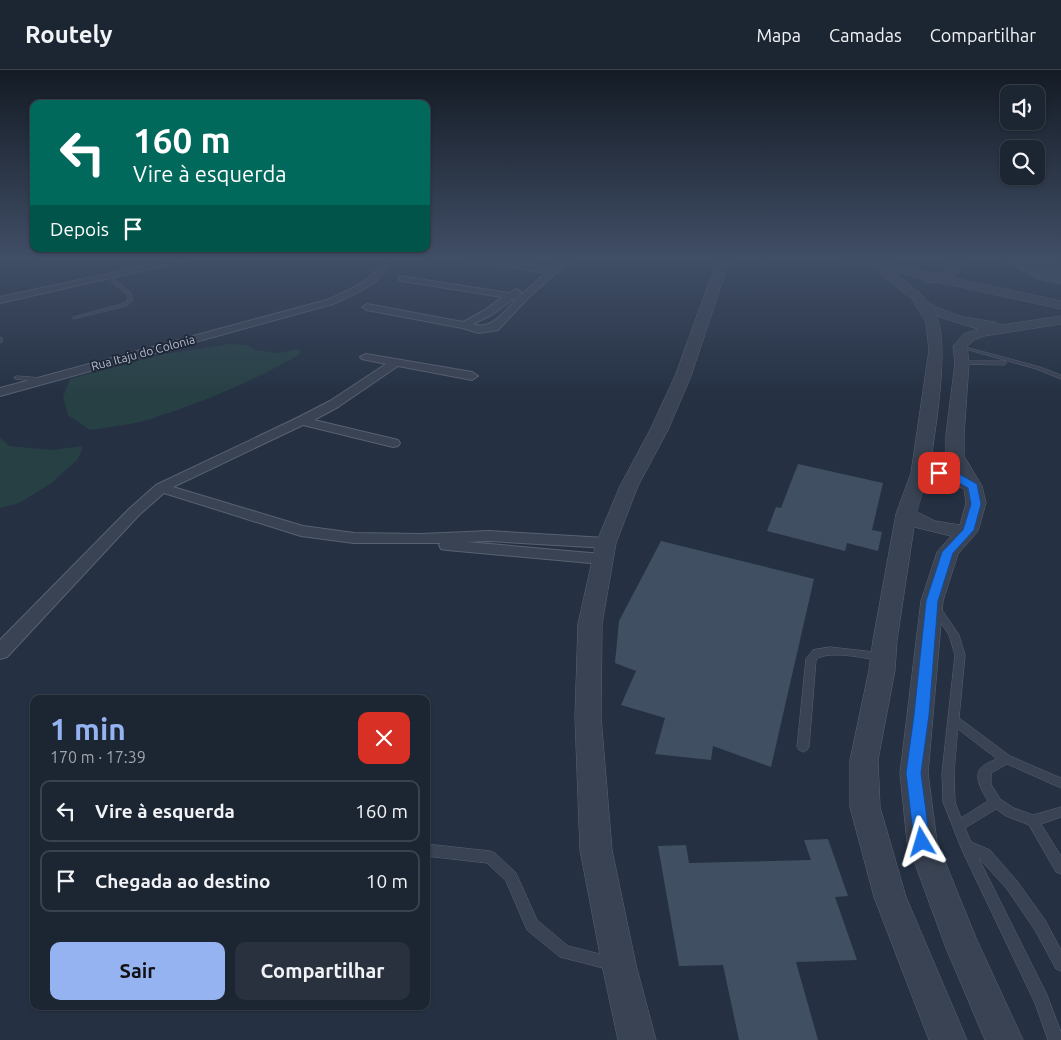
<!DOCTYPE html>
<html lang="pt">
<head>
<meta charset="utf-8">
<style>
  :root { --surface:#1c2532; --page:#29313e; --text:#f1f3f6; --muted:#a0a5ac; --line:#3a424d; --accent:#95b2f1 }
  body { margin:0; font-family:Ubuntu,sans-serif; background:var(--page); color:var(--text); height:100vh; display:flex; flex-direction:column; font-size:19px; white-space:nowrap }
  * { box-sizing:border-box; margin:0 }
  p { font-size:16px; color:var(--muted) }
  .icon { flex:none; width:28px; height:28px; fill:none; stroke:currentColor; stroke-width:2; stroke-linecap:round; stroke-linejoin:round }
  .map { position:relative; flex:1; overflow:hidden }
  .sheet { position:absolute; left:30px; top:625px; width:400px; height:315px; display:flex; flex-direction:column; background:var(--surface); border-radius:10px; box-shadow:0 1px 4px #0004,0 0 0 1px var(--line) }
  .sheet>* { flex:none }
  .banner { position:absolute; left:30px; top:30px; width:400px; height:152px; border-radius:10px; box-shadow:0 1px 4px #0004,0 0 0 1px var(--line); background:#00695c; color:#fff; overflow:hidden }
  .fabs { position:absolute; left:1000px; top:15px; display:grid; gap:10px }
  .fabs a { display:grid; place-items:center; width:45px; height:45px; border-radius:10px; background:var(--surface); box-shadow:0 1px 4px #0004,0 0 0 1px var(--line); font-size:25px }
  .pin { position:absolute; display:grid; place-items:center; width:42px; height:42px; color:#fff; margin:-21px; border-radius:10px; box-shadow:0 2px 8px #0006 }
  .me { position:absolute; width:55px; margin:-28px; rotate:353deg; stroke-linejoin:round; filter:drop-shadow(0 0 4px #0008) }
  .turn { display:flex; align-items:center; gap:18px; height:105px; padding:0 20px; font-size:22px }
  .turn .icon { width:65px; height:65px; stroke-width:2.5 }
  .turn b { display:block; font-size:35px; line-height:42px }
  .then { display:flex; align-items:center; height:48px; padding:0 20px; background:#0003; gap:10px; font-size:19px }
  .round { display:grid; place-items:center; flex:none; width:52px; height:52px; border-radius:10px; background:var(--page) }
  .head { display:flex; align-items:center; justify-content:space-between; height:85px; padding:0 20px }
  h1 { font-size:30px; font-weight:700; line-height:38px; color:var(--accent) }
  .cta { display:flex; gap:10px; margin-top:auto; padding:10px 20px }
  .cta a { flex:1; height:58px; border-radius:10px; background:var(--accent); color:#111; font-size:20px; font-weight:700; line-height:58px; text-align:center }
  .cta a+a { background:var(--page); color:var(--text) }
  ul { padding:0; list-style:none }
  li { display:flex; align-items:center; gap:15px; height:62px; margin:0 10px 8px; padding:0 10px; border:2px solid var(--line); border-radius:10px }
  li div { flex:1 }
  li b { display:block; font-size:19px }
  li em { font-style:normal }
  header { display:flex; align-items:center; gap:30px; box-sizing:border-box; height:70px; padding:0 25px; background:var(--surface); border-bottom:1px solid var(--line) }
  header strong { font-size:24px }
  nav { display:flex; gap:28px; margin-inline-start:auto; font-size:18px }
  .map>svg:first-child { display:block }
  .green { fill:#274044 }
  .building { fill:#414f63 }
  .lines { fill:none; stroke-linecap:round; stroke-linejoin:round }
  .service-casing { stroke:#586170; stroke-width:1 }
  .minor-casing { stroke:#586170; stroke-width:2 }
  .tertiary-casing { stroke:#586170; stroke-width:1 }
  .service { fill:#3a4353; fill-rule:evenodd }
  .minor { fill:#3a4353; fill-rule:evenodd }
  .tertiary { fill:#3a4353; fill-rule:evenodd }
  .route { fill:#1a73e8; stroke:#114b97 }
  .labels { text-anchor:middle; stroke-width:4; stroke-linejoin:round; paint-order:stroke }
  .far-street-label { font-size:12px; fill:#b7becd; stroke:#1e2838 }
</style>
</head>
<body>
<header>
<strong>Routely</strong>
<nav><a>Mapa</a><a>Camadas</a><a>Compartilhar</a></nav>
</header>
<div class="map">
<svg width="1061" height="970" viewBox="0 0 1061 970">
  <rect width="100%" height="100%" fill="#253143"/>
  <!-- green -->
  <path class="green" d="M229 274 248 275 256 280 278 283 299 279 300 284C253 312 199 334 147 350 129 355 109 357 90 360L68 345 63 327 70 309 160 285Z
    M0 367 9 376 52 380 83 376 78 389 50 414 19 433 0 438Z"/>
  <!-- building -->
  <path class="building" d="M1002 189H1061V215L1035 209Z
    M798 394 883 413 872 460 882 462 878 481 847 473 845 481 767 461 776 437 781 438Z
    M661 471 814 509 771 697 713 676 711 690 655 684 665 648 621 635 636 601 615 593 619 551Z
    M828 769 848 826 835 827 857 890 796 892 818 970H739L723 895 679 896 658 776 686 775 689 793 811 790 804 770Z"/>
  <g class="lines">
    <defs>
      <path id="service" d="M107 206H111L131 223 133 230 126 236 73 249V247L122 234 128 229 127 225 107 208Z
        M0 267 2 268 3 271 0 273Z
        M958 275 1040 297 1061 305V309L1036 299 958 277Z
        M962 291H1004L1007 293 1004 295 960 294V292Z
        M17 306 42 308 45 310 42 312 15 309 14 308Z
        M935 533 938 534 959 565 965 585 959 648 1010 686 1061 708V718L1007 694 991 703V714L1000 729 1014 738 1033 745 1061 737V747L1041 754 1061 786V804L1056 802 1029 755 1006 746 996 739 965 758 971 772 990 780 1017 811 1045 850 1061 880V901L1056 899 1035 860 1007 819 978 787 1047 925 1061 962V970H1048L1035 933 962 780 943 732 942 703 955 585 949 565 930 536 932 534ZM958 659 997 689C992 691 986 693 982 697 972 705 983 723 988 731L961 748 955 732 954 703Z
        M830 577 883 583 887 584 888 587 887 590 883 591C868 589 827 579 816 590L809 677 807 680 803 682 799 680 797 677 806 589 813 580Z
        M426 774 490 781 495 783 516 803 537 850 568 876 616 888 618 893 616 898 611 900 560 887 527 860 506 811 487 793 426 786Z"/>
      <path id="minor" d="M177 189H194L0 233V227Z
        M384 189H392C384 213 355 224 333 234L0 326V318L327 230C346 221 375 211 384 189Z
        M466 189H490L542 196 547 199 542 202 470 192Z
        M562 189H571L526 230 498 260 479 263 462 258 367 240 362 237 367 234 463 252 485 240 502 227 402 211 399 210V206L509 223 516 219 519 220 521 222 519 224 521 225ZM513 229 516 230C503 242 492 261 473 254L493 244Z
        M366 284 472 302 478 306 472 310 398 296 338 337 314 350 398 370 400 373 398 376 393 377 303 355 173 417 303 456 354 463 421 464 489 461 606 468 612 470 614 473 612 476 606 478 489 471 467 472 602 484 608 485 610 489 608 493 602 494 447 480 441 479 439 475 440 473H354L301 466 164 423 139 445 7 587 0 589V570L129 439 156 415 297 348 330 331 386 294 362 289 360 287Z"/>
      <path id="tertiary" d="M718 189H730L691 306 668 360 638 416 616 473 602 554 601 647 612 780 636 895 656 970H618L602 895 580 780 575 647 578 554 596 473 620 416 650 360 675 306Z
        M842 189H865L935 204 947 200 952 189H964L956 205 949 207 1061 231V239L937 212 926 213 925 209 893 202 920 223 928 232 936 237 963 247 995 252 1001 255 1061 246V254L984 266 974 270 967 277 969 293 964 365V386L982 416 986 433 978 461 958 484 943 531 928 703 937 772 976 868 1023 970H985L946 878 907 772 900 703 921 531 937 482 951 466 914 457 897 570 895 600 878 690 880 737 906 827 967 970H929L874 827 850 737V690L869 600 873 570 896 444 911 403 929 280 926 253 912 229 872 198 844 191ZM936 246 978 259 964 264 953 276 955 293 946 365V386L955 402 930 398C934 365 951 272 936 246ZM927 409 945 411 964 419 966 433 960 455 935 451 917 442Z"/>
    </defs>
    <!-- service casing -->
    <use href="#service" class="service-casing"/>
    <!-- minor casing -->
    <use href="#minor" class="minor-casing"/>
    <!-- tertiary casing -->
    <use href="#tertiary" class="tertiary-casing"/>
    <!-- service -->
    <use href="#service" class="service"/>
    <!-- minor -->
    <use href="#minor" class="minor"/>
    <!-- tertiary -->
    <use href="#tertiary" class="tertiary"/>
  </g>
  <!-- sky -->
  <linearGradient id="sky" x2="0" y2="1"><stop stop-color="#141b25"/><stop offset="0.58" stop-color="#404e66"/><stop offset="1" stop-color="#404e66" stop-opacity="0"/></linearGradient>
  <rect width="1061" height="325" fill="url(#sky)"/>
  <!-- route -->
  <path class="route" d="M939 400 959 404 977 414 981 434 974 460 953 483 938 531 929 645 921 703 930 772 928 777 922 779 916 777 914 772 906 703 914 645 926 531 942 482 963 460 971 434 968 418 952 409 936 405V401Z"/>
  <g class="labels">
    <!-- far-street labels -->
    <g class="far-street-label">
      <text transform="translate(143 283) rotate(-15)" y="4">Rua Itaju do Colonia</text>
    </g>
  </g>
</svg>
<div class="fabs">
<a><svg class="icon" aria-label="sound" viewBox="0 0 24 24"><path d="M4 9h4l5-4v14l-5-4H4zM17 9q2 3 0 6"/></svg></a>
<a><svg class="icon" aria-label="search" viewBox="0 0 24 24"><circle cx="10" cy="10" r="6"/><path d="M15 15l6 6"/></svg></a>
</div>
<div class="pin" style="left:939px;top:403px;background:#d93025"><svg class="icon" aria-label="arrive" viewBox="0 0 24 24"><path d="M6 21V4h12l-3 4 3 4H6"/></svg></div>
<svg class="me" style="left:922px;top:772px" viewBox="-20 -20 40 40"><path d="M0-17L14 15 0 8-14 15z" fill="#1a73e8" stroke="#fff" stroke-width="4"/></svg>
<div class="banner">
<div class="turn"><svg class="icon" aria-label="left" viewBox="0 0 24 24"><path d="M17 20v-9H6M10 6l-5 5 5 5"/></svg><div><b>160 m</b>Vire à esquerda</div></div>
<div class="then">Depois<svg class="icon" aria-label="arrive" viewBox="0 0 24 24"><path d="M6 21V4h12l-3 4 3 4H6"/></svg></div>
</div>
<section class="sheet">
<div class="head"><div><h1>1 min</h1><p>170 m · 17:39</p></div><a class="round" style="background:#d93025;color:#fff"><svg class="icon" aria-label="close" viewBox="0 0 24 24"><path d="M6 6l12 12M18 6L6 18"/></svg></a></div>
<ul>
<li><svg class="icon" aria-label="left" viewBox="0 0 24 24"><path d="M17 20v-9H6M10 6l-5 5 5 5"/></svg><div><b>Vire à esquerda</b></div><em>160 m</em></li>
<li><svg class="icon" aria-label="arrive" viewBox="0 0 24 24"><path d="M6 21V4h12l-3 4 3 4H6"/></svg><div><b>Chegada ao destino</b></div><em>10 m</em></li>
</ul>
<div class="cta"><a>Sair</a><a>Compartilhar</a></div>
</section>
</div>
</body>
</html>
